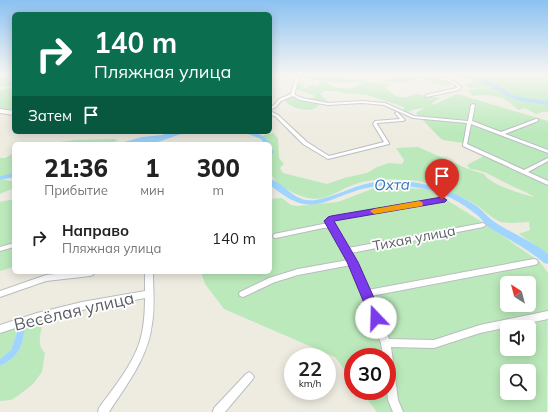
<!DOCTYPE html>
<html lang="ru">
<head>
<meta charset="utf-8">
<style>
  :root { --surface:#fff; --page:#f6f6f6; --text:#222; --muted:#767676 }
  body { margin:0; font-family:Mulish,sans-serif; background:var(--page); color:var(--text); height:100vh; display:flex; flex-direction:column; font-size:15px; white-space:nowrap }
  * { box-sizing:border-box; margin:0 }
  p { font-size:13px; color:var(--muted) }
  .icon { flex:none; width:22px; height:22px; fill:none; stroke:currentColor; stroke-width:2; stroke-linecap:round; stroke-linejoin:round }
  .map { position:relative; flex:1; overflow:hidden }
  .sheet { position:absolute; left:12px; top:142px; width:260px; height:132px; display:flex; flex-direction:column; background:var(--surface); border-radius:6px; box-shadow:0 2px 10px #0003 }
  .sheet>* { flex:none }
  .hud { position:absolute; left:12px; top:12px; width:260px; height:122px; border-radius:6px; box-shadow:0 2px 10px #0003; background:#0b6e4f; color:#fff; overflow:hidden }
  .needle { width:26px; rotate:324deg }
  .tools { position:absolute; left:500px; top:276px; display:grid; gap:8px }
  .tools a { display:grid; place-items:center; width:36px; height:36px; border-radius:6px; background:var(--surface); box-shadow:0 2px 10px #0003; font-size:20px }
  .speed { position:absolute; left:284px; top:348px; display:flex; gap:8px; font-size:20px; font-weight:700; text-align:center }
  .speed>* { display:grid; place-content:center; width:52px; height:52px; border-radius:50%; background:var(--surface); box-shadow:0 2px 10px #0003; line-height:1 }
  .speed small { font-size:10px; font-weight:400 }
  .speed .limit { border:6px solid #d22; background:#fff; color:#111 }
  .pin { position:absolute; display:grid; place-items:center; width:34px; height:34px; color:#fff; margin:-41px -17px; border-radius:50% 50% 50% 0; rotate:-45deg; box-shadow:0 0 4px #0007 }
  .pin .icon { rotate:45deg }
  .me { position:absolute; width:44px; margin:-22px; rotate:339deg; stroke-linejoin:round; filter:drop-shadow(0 0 3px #0008) }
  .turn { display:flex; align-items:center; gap:14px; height:84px; padding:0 16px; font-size:18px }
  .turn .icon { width:52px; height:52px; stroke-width:2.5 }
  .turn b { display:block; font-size:28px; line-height:34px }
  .then { display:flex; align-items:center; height:38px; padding:0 16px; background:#0003; gap:8px; font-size:15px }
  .eta { display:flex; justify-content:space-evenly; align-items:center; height:68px; text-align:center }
  .eta b { font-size:24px; font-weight:800; line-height:28px }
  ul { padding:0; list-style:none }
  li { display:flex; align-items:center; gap:12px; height:56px; padding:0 16px }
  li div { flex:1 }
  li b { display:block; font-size:15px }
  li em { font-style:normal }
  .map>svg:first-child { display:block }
  .green { fill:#bbe9bb; fill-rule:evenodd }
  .water { fill:#a0d5ff }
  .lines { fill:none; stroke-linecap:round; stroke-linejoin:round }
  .river { fill:#a0d5ff; fill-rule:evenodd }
  .minor-casing { stroke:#b9bcc2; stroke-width:2 }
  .tertiary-casing { stroke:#b9bcc2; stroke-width:2 }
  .minor { fill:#fff; fill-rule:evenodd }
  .tertiary { fill:#fff; fill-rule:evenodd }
  .route { fill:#7c3aed; stroke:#51269a }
  .slow { fill:#f59e0b }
  .labels { text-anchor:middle; stroke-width:3.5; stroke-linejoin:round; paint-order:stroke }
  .street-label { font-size:14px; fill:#5a5e64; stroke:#fff }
  .water-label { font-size:15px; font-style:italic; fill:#3474ba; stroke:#fff }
  .near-street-label { font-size:17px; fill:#5a5e64; stroke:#fff }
</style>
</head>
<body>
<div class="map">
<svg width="548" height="412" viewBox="0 0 548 412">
  <rect width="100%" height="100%" fill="#eeece1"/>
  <!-- green -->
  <path class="green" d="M0 75H14V85L0 87Z
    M300 75 342 76 348 79 365 80V82C347 83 317 84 300 75Z
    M393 75 431 77 449 82V85L445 86 426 81 427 79C418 77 413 81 405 82 397 83 387 83 379 80L397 78Z
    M464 75H548V112H542L536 114 525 108 518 110C505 96 491 93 473 96L467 90 488 88 481 87 471 88 465 85 474 80Z
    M319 82C327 81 332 87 340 88 353 89 350 89 361 84 369 80 381 83 389 85L385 88 396 96 405 98 416 94 440 98 432 103 433 105 457 94 548 121V254L519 234 530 230 529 222C520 222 509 224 501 222 492 219 484 210 476 205 465 198 429 183 417 181 400 179 379 178 362 182 330 191 324 210 288 190 253 171 285 153 262 136L273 133 278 138 279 158 284 164 280 168 283 173 327 184 344 178 367 173 377 167 389 163 402 164 404 160 396 148 418 147 468 169 484 174C490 185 522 194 534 197 526 191 517 189 508 184 495 178 485 170 470 169L467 165 484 156 469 148 463 143 443 140 440 138 416 113 425 108 416 109 407 112 404 111V107L367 95 344 93 336 91H324L320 94 328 102 327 103 308 99 315 97 316 96 295 89 299 83 305 84 302 87 307 88 310 85 319 86Z
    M14 87V109H0V90Z
    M294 97 318 103 319 105C311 114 293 109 285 101L287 98Z
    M115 139 118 141 105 144H45L75 140Z
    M14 153V174L0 176V158H5Z
    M2 179 14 182V188L0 194V180Z
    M377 187 429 189 487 225 540 262 548 273 547 412H377L361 391H387V357H353V381L335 357 224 309 205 284 201 272H270V199L282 198 291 205 297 206 338 202ZM507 283H529V305H507ZM507 327H529V349H507ZM507 371H529V393H507Z
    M14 199V267L0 271V202Z
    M47 318V320L42 324C41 336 36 344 45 353L42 372 33 384 19 395 11 400 0 401V366C21 356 22 345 26 324Z
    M19 326 11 350 0 359V332Z"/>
  <!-- water -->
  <path class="water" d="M169 132H187L152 144H117L142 137 162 135Z
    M26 324C22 345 21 356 0 366V359L11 350 19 326Z"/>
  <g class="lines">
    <!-- river -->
    <path class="river" d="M453 75 472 76 493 83 513 95 525 98 548 101V105L522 101 509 97 489 85 469 78Z
      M243 132C255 132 264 134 271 144L270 146V144H264L261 139Z
      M270 149 274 151 273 154H270Z
      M14 173V177L0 180V176Z
      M270 179C281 181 292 198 306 200 323 203 352 186 370 183 407 177 444 185 475 205 483 210 488 218 496 223 513 234 532 241 548 254V264L544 263C528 249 509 240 490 228 485 225 482 219 477 215 461 202 441 191 420 188 402 185 380 184 362 189 320 201 311 219 270 185Z"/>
    <defs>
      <path id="minor" d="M280 75H286L270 80V78Z
        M297 75H300C299 82 295 87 295 95L302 98 328 103 362 101 385 103 414 116 468 121 471 105 473 104 475 105 472 121 501 132 536 119H538V121L505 134 548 150V153L471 124 467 144 524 170 548 158V161L528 172 548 181V185L463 146V145L467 123 413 118 384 105 362 103 328 105 300 100 293 96 281 101 276 107 270 110V107L274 105 279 99 291 94 292 89Z
        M428 75C439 75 453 79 461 87L459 90 426 97V95L457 88V87L453 83Z
        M270 111 278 115 307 142 329 156 384 142 373 124 375 121 400 119 395 113 397 112 405 120 403 121 377 123V124L389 143V144L328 159 303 144 276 117 270 114Z
        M442 198 445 200 444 201 332 221 348 248 483 223 486 225 483 227 351 253 357 262 368 290 534 259 537 260 538 262 537 264 534 265 371 296 389 339 434 340 480 325 548 311V319L480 333 434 348 391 347 398 400 403 412H393L388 400 387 391V357H383L381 343 351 265 298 275 275 282 243 297 240 296 239 294 240 292 269 278 298 269 348 260 329 228H323L276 238H274L273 236 274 234 323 224H327L326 221 329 218 331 217Z
        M14 243V247L0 251V247Z
        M73 272H93L94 273 93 275 90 276 46 281 0 297V291L46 275Z
        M145 272H153C153 289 155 307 152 324 148 358 127 384 109 412H98L99 408C114 387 132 366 140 341 144 327 145 313 145 298L82 310 37 321 0 333V325L37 313 82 302 145 291Z
        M249 372 252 374 254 377 252 380 225 412H213L214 408 246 374Z"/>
      <path id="tertiary" d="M0 109 14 111V115L0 113Z"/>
    </defs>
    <!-- minor casing -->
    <use href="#minor" class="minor-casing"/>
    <!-- tertiary casing -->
    <use href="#tertiary" class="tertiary-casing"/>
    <!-- minor -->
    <use href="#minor" class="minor"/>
    <!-- tertiary -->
    <use href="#tertiary" class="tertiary"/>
  </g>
  <!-- sky -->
  <linearGradient id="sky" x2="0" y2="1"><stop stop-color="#8bc1f1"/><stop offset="0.56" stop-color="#f7f6f2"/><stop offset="1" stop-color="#f7f6f2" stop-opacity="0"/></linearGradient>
  <rect width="548" height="133" fill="url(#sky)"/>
  <!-- route -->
  <path class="route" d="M442 197 447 200 445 202 334 221 358 262 383 318 381 322 376 324 372 322 347 262 324 221 328 217 331 216Z"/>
  <!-- slow -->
  <path class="slow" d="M419 201 422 202 423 204 422 206 374 214 370 211 374 209Z"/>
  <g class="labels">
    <!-- street labels -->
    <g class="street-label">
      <text transform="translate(414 238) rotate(-11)" y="5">Тихая улица</text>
    </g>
    <!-- water labels -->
    <g class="water-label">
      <text transform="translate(392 185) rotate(-1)" y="5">Охта</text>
    </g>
    <!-- near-street labels -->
    <g class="near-street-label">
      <text transform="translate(74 311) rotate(-13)" y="6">Весёлая улица</text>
    </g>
  </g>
</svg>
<div class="tools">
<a><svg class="needle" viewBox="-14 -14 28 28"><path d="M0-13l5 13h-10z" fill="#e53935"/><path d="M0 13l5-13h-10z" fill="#767676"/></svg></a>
<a><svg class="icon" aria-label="sound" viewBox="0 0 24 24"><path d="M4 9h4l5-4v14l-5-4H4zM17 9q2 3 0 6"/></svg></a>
<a><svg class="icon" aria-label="search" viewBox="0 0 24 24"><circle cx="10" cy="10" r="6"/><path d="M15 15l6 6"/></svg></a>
</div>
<div class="speed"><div>22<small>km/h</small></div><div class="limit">30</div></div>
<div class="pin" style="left:442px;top:200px;background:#d93025"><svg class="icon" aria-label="arrive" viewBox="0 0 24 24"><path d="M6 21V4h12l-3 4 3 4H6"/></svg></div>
<svg class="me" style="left:376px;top:318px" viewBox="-20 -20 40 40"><circle r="19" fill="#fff"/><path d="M0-13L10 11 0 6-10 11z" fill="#7c3aed"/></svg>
<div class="hud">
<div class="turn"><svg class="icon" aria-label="right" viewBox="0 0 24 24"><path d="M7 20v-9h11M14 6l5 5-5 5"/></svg><div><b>140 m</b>Пляжная улица</div></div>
<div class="then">Затем<svg class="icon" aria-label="arrive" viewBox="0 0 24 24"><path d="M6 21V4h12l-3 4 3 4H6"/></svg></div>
</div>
<section class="sheet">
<div class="eta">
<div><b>21:36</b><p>Прибытие</p></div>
<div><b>1</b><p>мин</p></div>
<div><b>300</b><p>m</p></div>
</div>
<ul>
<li><svg class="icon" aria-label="right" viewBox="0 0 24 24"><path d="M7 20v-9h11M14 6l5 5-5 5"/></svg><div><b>Направо</b><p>Пляжная улица</p></div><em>140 m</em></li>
</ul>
</section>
</div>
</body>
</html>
